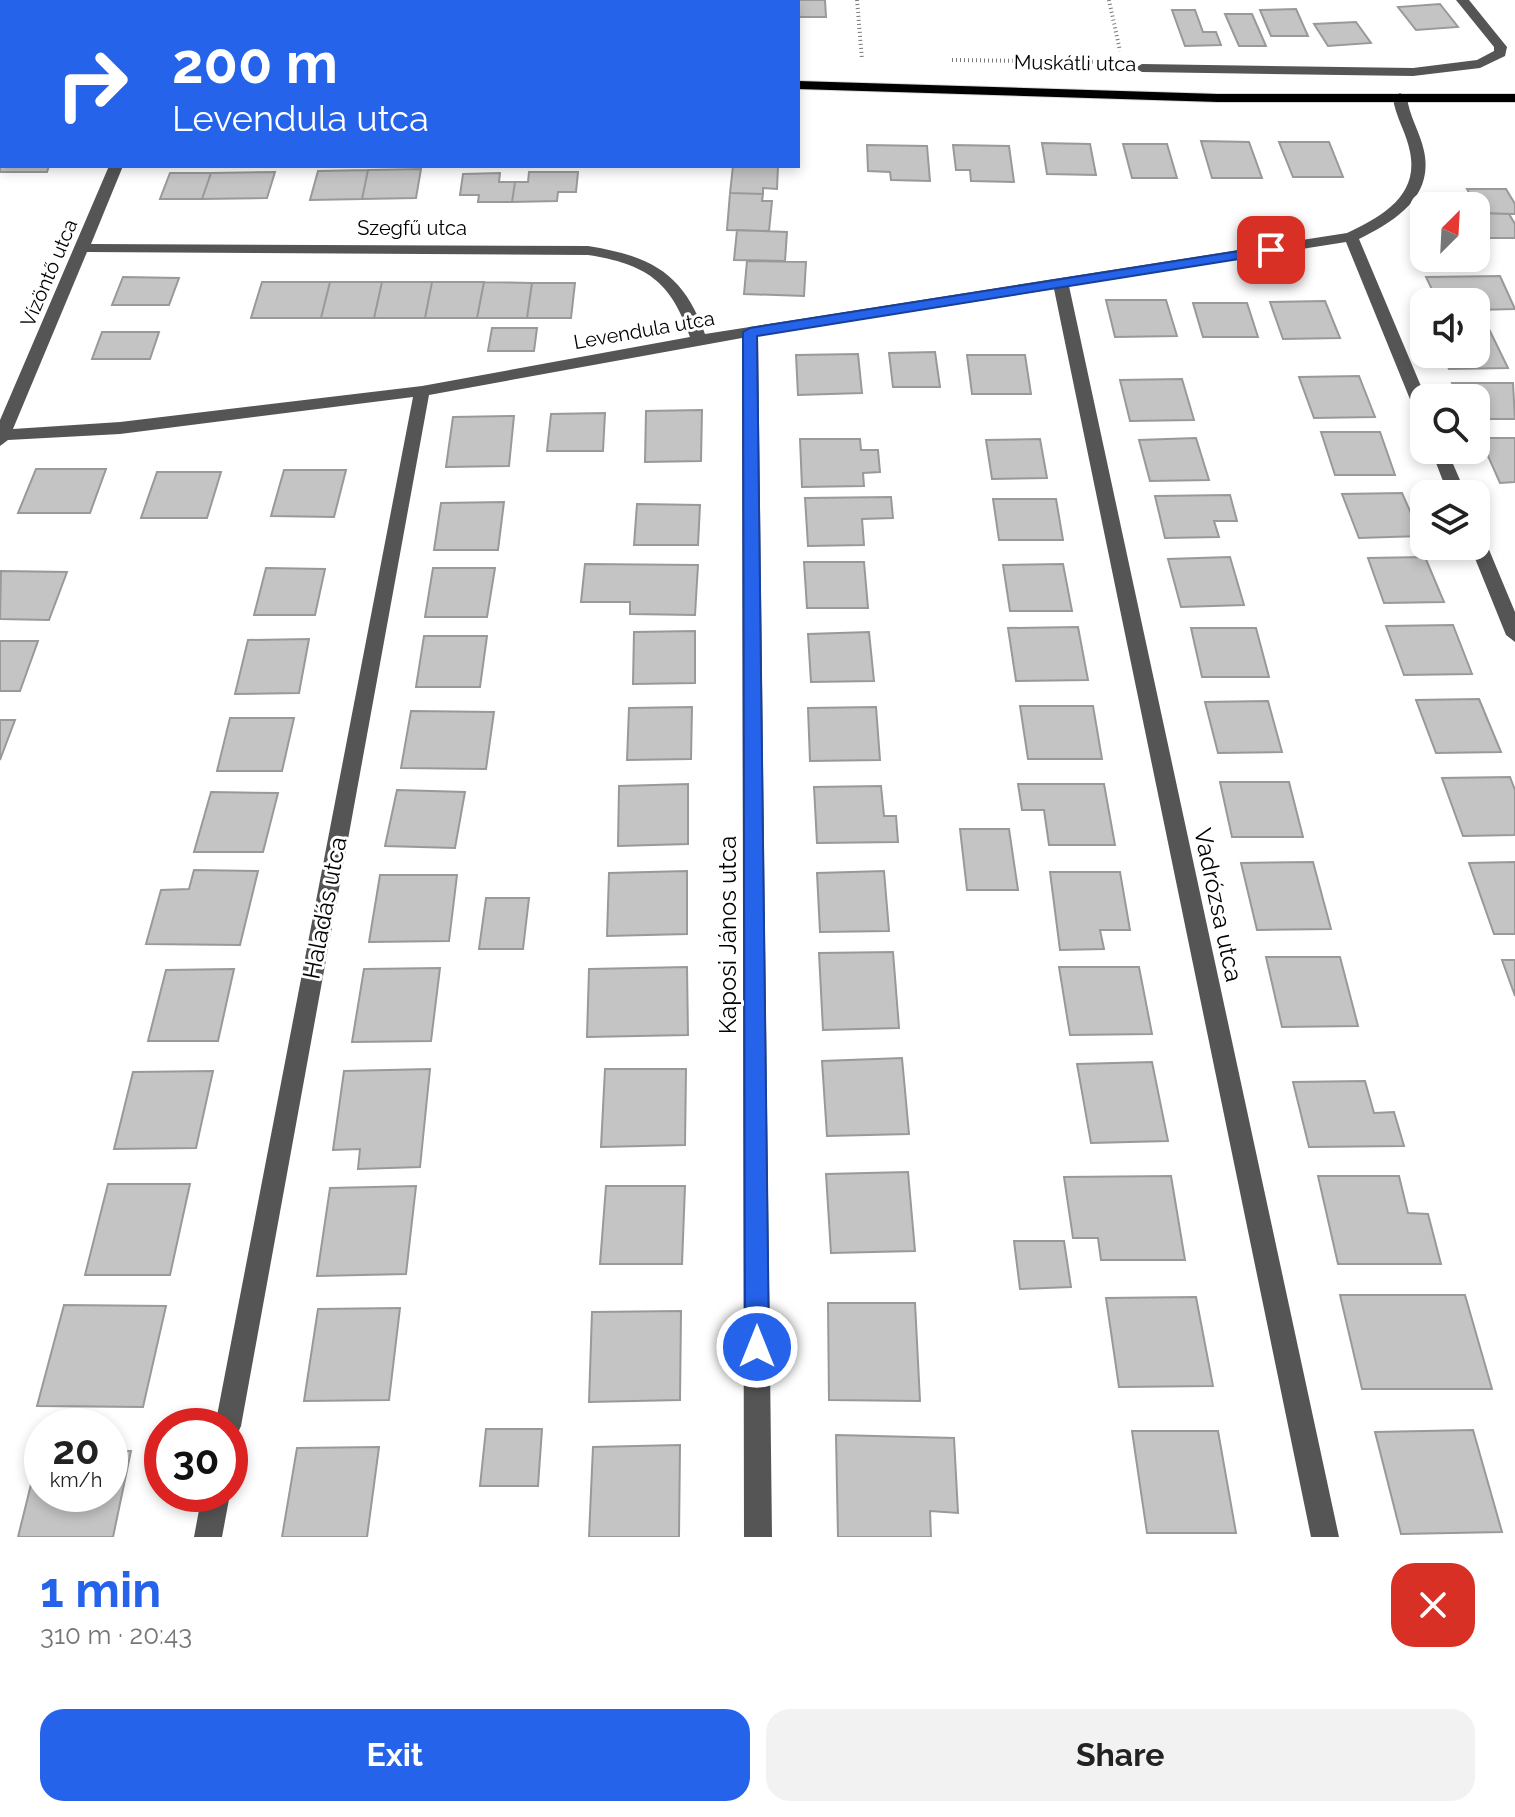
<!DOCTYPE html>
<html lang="en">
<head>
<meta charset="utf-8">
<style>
  :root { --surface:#fff; --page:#f2f2f2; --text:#222; --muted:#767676; --accent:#2563eb }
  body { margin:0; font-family:Raleway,sans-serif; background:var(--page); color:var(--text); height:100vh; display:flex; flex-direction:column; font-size:30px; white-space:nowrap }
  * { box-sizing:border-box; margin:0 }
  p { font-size:26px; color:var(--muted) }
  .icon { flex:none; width:44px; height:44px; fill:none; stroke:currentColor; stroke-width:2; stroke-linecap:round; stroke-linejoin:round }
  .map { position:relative; height:1537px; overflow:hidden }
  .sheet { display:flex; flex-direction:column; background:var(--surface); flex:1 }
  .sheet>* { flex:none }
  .guide { position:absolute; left:0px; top:0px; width:800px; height:168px; box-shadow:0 4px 12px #0003; background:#2563eb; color:#fff; overflow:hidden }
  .needle { width:52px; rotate:24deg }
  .tools { position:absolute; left:1410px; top:192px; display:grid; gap:16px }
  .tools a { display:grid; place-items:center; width:80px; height:80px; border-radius:16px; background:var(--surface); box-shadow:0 4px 12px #0003; font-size:40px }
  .speed { position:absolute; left:24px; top:1408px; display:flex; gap:16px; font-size:40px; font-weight:700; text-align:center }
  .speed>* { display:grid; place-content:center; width:104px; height:104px; border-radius:50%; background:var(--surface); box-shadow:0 4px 12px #0003; line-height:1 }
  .speed small { font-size:20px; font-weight:400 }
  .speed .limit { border:12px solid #d22; background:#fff; color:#111 }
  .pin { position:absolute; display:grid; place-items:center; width:68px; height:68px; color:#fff; margin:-34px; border-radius:16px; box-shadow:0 4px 12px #0006 }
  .me { position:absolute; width:88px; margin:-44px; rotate:0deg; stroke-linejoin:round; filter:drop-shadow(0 0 6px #0008) }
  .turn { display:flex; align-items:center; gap:28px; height:168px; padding:0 40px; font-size:36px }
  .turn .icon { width:104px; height:104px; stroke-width:2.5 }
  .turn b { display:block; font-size:56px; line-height:68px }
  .round { display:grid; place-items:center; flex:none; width:84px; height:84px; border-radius:24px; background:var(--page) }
  .headline { display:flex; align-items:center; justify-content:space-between; height:136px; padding:0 40px }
  h1 { font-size:48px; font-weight:700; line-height:60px; color:var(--accent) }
  .action { display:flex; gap:16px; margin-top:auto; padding:16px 40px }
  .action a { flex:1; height:92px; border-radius:24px; background:var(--accent); color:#fff; font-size:32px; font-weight:700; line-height:92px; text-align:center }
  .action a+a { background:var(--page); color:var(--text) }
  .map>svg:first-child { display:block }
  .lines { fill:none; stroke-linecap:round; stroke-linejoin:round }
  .stream { fill:#a3a3a3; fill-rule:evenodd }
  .building { fill:#c4c4c4; stroke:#999; stroke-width:2 }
  .major-casing { stroke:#dbdbdb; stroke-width:2 }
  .path { stroke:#777; stroke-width:4; stroke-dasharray:1 3; stroke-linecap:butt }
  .minor { fill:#555; fill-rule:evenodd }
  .major { fill:#000; fill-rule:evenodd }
  .route { fill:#2563eb; stroke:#184099; stroke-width:2 }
  .labels { text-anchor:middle; stroke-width:6; stroke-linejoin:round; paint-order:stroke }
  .far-street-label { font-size:20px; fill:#000; stroke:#fff }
  .street-label { font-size:24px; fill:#000; stroke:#fff }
</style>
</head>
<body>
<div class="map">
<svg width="1515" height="1537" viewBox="0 0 1515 1537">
  <rect width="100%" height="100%" fill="#fff"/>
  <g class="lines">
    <!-- stream -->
    <path class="stream" d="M0 70H2V74H0Z"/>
  </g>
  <!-- building -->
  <path class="building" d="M0 0H106L2 2 0 36Z
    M765 0H825L826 17H798V2Z
    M1440 4 1458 27 1416 30 1398 7Z
    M1296 9 1308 36H1271L1260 10Z
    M1172 10H1195L1203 32H1216L1221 45 1185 46Z
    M1225 14H1252L1266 46H1239Z
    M1356 22 1371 43 1328 46 1314 24Z
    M1201 141 1249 142 1262 178H1212Z
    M1279 142H1329L1343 177H1293Z
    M1042 143 1090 144 1096 175 1047 174Z
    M1123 144H1167L1177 178H1132Z
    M867 145 927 146 930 181 891 180 890 172 868 171Z
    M953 145 1009 146 1014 182 971 181 970 170H956Z
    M0 151 2 166H49L47 172H0Z
    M733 166H778L777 189 763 188V194L730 193Z
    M421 169 416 198 362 199 368 170Z
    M368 170 362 199 310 200 318 171Z
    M275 172 267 198 202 199 211 173Z
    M529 172H578L576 192H558L557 201 512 202 515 182H528Z
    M170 173H211L202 199H160Z
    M500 173 499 182H515L512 202H478L479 195H460L463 174Z
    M1467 189H1506L1515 204V214L1480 213Z
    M730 193 763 194 762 201H772L769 231 727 230Z
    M1476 213 1509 214 1515 224V238H1476Z
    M737 230 787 232 785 261 734 260Z
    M747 261 806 262 804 296 744 294Z
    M1500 276 1515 309 1476 310V302H1438L1426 277Z
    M123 277 179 278 169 305H112Z
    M262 282H330L321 318H251Z
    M330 282H382L374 318H321Z
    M382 282H432L425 318H374Z
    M432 282H484L477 318H425Z
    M484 282 532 283 527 318H477Z
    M532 283H575L571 318H527Z
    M1106 300H1166L1177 336 1115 337Z
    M1325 301 1340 338 1283 339 1270 302Z
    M1193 303H1247L1258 337H1203Z
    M492 328H537L534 351H488Z
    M1476 329H1489L1508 368 1449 369 1442 354H1476Z
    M102 332H159L150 359H92Z
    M935 352 940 387H893L889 353Z
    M858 354 862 393 798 395 796 355Z
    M967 355H1025L1031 394H972Z
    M1359 376 1375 417 1314 418 1299 377Z
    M1182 379 1194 420 1130 421 1120 380Z
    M1452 383H1513L1515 419H1476V398H1458Z
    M702 410 701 461 645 462 646 411Z
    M605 413 603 451H547L551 414Z
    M514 416 509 466 446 467 453 417Z
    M1321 432H1380L1395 475H1335Z
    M1196 438 1209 480 1150 481 1139 440Z
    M1480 438H1515V482L1500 483Z
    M800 439H860L861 450H878L880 472 863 473 864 486 802 487Z
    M1040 439 1047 478 992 479 986 440Z
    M36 469H106L90 513H18Z
    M284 470H346L334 517 271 516Z
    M157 472H221L207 518H141Z
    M1402 493 1421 536 1359 538 1342 494Z
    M1230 495 1237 521H1214L1219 537 1165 538 1155 496Z
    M891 497 893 518 862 519 864 545 808 546 805 498Z
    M993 499H1056L1063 540H999Z
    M504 502 498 550H434L441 503Z
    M637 504 700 505 698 545H634Z
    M1230 557 1244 605 1181 607 1168 559Z
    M1425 557 1444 602 1384 603 1368 558Z
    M804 562H864L868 608H807Z
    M585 564 698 565 695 615 630 614V602H581Z
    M1063 564 1072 611H1010L1003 565Z
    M266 568 325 569 315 615H254Z
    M433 568H495L487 617H425Z
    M1 571 67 572 49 620 0 619Z
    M1453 625 1472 674 1404 675 1386 626Z
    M1078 627 1088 680 1016 681 1008 628Z
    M1191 628H1256L1269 677H1202Z
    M695 631V683L633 684 634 632Z
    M869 632 874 681 811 682 808 634Z
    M424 636H487L480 687H416Z
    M309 639 299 693 235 694 248 640Z
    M0 641H38L20 691H0Z
    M1479 699 1501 752 1436 753 1416 700Z
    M1268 701 1282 752 1218 753 1205 702Z
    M1020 706H1093L1102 759H1028Z
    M692 707 691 759 627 760 629 708Z
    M876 707 880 760 810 761 808 708Z
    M411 711 494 712 486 769 401 768Z
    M230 718H294L282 771H217Z
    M0 720H15L0 760Z
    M1510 777 1515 790V835L1463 836 1442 778Z
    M1220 782H1289L1303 837H1232Z
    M688 784V844L618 846 619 786Z
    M1018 784H1104L1115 845H1049L1044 810H1022Z
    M881 786 884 816H896L898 842 817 843 814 787Z
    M397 790 465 792 455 848 385 846Z
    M211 792 278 793 263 852H194Z
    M960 829H1009L1018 890H967Z
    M1313 862 1331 929 1257 930 1241 863Z
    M1515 862V934H1494L1469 863Z
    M194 870 258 871 240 945 146 944 161 890 189 889Z
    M687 871V934L607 936 609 873Z
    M884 871 889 931 820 932 817 873Z
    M1050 872H1120L1130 930H1100L1104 949 1060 950Z
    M380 875H457L449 941 369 942Z
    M486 898H529L523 949H479Z
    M893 952 899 1028 823 1030 819 953Z
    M1266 957H1340L1358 1026 1282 1027Z
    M1502 960H1515V996Z
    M687 967 688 1035 587 1037 589 969Z
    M1059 967H1139L1152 1034 1070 1035Z
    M440 968 431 1041 352 1042 364 969Z
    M234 969 218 1041H148L166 970Z
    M902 1058 909 1134 827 1136 822 1061Z
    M1152 1062 1168 1141 1091 1143 1077 1064Z
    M430 1069 420 1167 358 1169 360 1149 333 1150 344 1071Z
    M605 1069H686L685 1145 601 1147Z
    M213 1071 196 1148 114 1149 133 1072Z
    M1365 1081 1374 1113 1394 1112 1404 1146 1309 1147 1293 1082Z
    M908 1172 915 1251 831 1253 826 1174Z
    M1171 1176 1185 1260H1101L1098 1238H1073L1064 1177Z
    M1318 1176H1399L1408 1213 1428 1214 1441 1264H1338Z
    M108 1184H190L170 1275H85Z
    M416 1186 406 1274 317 1276 330 1188Z
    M606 1186H685L682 1264H600Z
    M1014 1241H1064L1071 1287 1020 1289Z
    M1340 1295H1465L1492 1389H1362Z
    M1196 1297 1213 1386 1119 1387 1106 1298Z
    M828 1303H915L920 1401 829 1400Z
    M64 1305 166 1306 143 1407 37 1406Z
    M400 1308 389 1400 304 1401 318 1309Z
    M681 1311 680 1400 589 1402 592 1312Z
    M486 1429H542L538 1486H480Z
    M1473 1430 1502 1532 1401 1534 1375 1432Z
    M1132 1431H1218L1236 1533H1147Z
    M836 1435 954 1438 958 1513 930 1511 931 1537H838Z
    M680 1445 679 1537H589L593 1447Z
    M379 1447 367 1537H282L297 1448Z
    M110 1451H131L113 1537H18L39 1452H42V1494H110Z"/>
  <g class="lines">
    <defs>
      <path id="major" d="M2 77V85L0 86V78Z
        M798 81 1218 94H1515V102H1218L798 89Z"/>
    </defs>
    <!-- major casing -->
    <use href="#major" class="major-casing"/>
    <!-- path -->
    <path class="path" d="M857 0 862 59
      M1109 0 1120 51
      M952 60 1118 62"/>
    <!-- minor -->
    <path class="minor" d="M1456 0H1469L1507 47 1505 56 1480 68 1413 76 1142 72 1135 68 1142 64 1413 68 1477 60 1494 51V47Z
      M1400 93 1407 97C1409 116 1420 132 1424 151 1434 197 1395 221 1359 239L1426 398 1424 419 1416 414 1346 242 1069 286 1339 1537H1311L1054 289 758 336 772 1537H744L742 338 429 395 241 1426 237 1435 230 1438V1426H215L413 397 120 434 8 440 0 446V420L109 166H123L91 244 588 246C650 256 683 272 705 334L1347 233C1382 216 1419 196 1410 152 1407 135 1398 121 1394 104L1393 97ZM87 252 588 255C646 264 671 281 690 337L422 386 120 422 13 429Z
      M0 123H2V131H0Z
      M1431 450H1447L1466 494H1448Z
      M1476 534 1485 540 1515 612V642L1506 635 1470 546H1476Z
      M202 1494H230L222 1537H194Z"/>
    <!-- major -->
    <use href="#major" class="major"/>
  </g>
  <!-- route -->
  <path class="route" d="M1271 246 1276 247V253L757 336 769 1347 765 1355 757 1358 749 1355 745 1347 743 332 750 328Z"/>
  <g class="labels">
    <!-- far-street labels -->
    <g class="far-street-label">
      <text transform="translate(1075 63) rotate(1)" y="7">Muskátli utca</text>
      <text x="412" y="235">Szegfű utca</text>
      <text transform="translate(49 273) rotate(-67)" y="7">Vízöntő utca</text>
      <text transform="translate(644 330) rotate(-10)" y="7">Levendula utca</text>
    </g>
    <!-- street labels -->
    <g class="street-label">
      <text transform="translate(1218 905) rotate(78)" y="8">Vadrózsa utca</text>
      <text transform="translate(325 908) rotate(-79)" y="8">Haladás utca</text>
      <text transform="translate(728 935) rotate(-90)" y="8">Kaposi János utca</text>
    </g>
  </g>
</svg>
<div class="tools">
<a><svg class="needle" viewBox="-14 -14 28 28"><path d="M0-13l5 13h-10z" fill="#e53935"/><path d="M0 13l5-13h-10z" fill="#767676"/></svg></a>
<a><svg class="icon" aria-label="sound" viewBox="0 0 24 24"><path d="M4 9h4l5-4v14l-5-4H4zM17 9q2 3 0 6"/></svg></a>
<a><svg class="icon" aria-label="search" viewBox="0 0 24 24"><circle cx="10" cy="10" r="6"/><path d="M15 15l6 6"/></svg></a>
<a><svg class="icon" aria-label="layers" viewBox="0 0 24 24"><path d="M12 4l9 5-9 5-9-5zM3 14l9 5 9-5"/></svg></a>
</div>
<div class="speed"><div>20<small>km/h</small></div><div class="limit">30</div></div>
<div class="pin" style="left:1271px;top:250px;background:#d93025"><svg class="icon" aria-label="arrive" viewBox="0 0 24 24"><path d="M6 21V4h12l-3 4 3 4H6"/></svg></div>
<svg class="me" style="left:757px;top:1347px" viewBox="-20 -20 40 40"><circle r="17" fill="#2563eb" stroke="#fff" stroke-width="3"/><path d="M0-11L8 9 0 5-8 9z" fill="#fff"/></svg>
<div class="guide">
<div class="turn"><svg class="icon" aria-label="right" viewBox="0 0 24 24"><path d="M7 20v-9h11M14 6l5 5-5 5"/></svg><div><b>200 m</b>Levendula utca</div></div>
</div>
</div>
<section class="sheet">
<div class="headline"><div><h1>1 min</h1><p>310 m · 20:43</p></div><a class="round" style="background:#d93025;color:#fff"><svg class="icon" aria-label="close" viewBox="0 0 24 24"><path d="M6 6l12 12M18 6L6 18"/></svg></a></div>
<div class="action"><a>Exit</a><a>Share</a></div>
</section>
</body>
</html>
